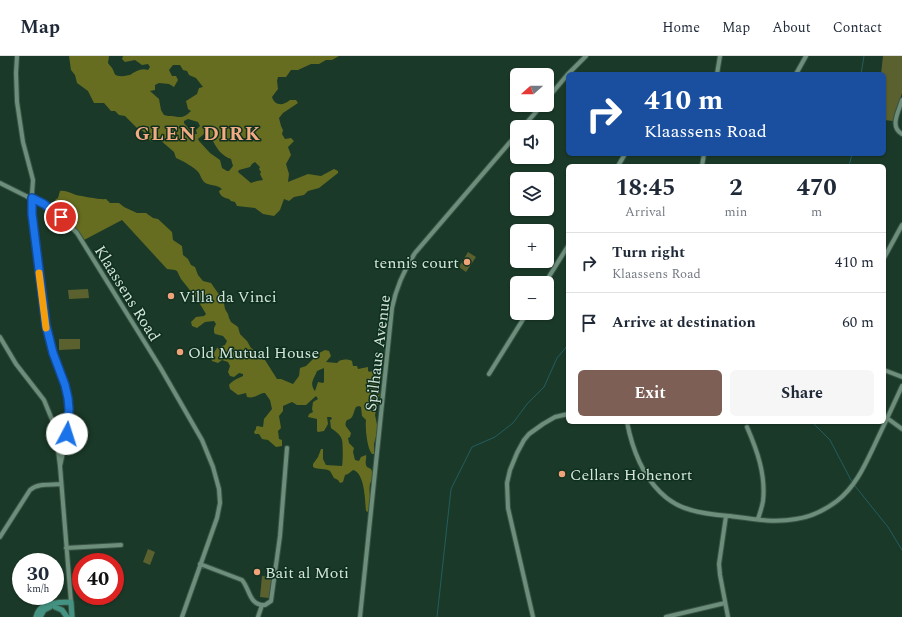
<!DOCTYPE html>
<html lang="en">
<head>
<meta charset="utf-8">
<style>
  :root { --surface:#fff; --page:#f6f6f7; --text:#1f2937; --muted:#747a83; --line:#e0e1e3; --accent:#7d5f55 }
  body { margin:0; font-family:Spectral,serif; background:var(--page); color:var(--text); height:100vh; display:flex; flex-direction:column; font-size:15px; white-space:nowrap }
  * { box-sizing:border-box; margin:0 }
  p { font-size:13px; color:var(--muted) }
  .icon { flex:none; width:22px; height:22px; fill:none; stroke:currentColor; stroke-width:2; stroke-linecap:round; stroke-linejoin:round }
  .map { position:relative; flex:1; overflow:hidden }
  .drawer { position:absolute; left:566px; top:108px; width:320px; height:260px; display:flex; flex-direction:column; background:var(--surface); border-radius:6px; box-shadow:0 1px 3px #0004 }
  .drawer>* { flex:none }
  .banner { position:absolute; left:566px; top:16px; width:320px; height:84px; border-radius:6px; box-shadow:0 1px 3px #0004; background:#1a4fa0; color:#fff; overflow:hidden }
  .needle { width:26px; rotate:249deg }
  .controls { position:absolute; left:510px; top:12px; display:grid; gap:8px }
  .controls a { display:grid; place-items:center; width:44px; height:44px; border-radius:6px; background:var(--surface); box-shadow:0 1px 3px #0004; font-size:20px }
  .speed { position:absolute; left:12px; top:497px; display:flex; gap:8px; font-size:20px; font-weight:700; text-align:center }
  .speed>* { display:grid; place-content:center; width:52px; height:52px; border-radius:50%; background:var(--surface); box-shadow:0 1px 3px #0004; line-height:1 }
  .speed small { font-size:10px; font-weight:400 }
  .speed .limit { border:6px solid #d22; background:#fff; color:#111 }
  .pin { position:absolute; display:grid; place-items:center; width:34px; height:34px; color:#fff; margin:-17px; border:2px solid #fff; border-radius:50%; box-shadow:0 1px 4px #0007 }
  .me { position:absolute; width:44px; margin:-22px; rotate:5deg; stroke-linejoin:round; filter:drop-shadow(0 0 3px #0008) }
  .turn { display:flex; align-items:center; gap:14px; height:84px; padding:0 12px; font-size:18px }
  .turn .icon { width:52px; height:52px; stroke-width:2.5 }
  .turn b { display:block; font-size:28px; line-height:34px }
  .eta { display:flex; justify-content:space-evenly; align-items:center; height:68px; text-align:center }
  .eta b { font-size:24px; font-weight:700; line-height:28px }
  .action { display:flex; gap:8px; margin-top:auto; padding:8px 12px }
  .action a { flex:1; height:46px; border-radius:6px; background:var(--accent); color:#fff; font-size:16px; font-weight:700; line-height:46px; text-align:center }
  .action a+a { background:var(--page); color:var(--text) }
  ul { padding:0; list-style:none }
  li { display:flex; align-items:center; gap:12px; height:60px; padding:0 12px; border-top:1px solid var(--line) }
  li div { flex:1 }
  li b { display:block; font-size:15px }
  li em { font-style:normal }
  header { display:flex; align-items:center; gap:24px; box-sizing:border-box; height:56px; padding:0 20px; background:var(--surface); border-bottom:1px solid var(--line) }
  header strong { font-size:19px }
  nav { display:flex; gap:22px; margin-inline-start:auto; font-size:14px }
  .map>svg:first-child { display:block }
  .green { fill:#5b612e }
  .forest { fill:#666d21; fill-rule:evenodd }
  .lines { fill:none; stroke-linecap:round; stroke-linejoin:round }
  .stream { stroke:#235d61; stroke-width:1 }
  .minor-casing { stroke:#385345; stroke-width:6 }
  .major-casing { stroke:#385345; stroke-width:7 }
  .minor { stroke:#6c8e7a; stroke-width:4 }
  .major { stroke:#449382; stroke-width:5 }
  .route-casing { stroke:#114b97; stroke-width:10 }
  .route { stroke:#1a73e8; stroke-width:7 }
  .slow { stroke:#f59e0b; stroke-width:7 }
  .poi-dot { fill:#f0a279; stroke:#0f2f1f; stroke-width:1.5 }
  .labels { text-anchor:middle; stroke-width:3; stroke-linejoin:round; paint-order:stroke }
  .poi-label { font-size:16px; fill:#d3e5da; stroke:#0f2f1f; text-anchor:start }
  .street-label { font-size:16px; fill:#d3e5da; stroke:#0f2f1f }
  .district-label { font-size:20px; font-weight:bold; letter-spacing:1px; fill:#f3ab84; stroke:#0f2f1f }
</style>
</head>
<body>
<header>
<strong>Map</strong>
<nav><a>Home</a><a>Map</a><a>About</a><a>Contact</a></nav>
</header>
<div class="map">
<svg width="902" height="561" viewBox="0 0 902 561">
  <rect width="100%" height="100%" fill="#1a3928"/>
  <!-- green -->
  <path class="green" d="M883 0H902V37L893 65 884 64V18H881Z
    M468 196 476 201 466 216 459 211Z
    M88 233 89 242 69 243 68 234Z
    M59 283H80V293L59 294Z
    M148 493 155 496 150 509 143 506Z
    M262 520 272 521 269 542 260 541Z"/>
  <!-- forest -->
  <path class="forest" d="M69 0H109L108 7C109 9 111 10 112 12 115 16 113 20 120 20 124 21 126 19 130 19 136 15 141 12 148 14L150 11 148 8 142 9 135 4 125 6 122 3 123 0H339L332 4H326L319 8H311L298 14H291L286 21H278L277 25 278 33 272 41C275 50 283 50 290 44H296L298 47 283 57 279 62 281 70 283 74 282 78 285 83 291 82 294 85 288 91 291 99 286 108 289 118 288 126 308 118 321 120 334 113 338 115V117L319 132 308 135 304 139 294 141 289 145 284 143 280 154 274 160 263 158 255 152 237 150 235 146 231 145 229 143C224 142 220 140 219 135L222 133C217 129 214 130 208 128 203 127 201 121 199 117 196 112 181 104 176 102L174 96 159 83H155L152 86 147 82 143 75 137 72 125 60 119 59 115 55H111L104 47H94L88 35 77 27 75 19 71 14ZM173 9H180L183 14 187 15 189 19 196 22 203 31 199 32 197 38 186 45 188 53 191 55C183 63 181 61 171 60 169 60 167 60 164 59L161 54 159 43 150 35 155 34V29L159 27 169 28 174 31 178 24 176 20H172L169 14ZM188 63 198 66 200 70 196 74 197 78H193L184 67V65ZM204 78 209 83 213 85C217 93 222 100 231 103L233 110 229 115H227L222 112 220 104 210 97 199 85 198 83ZM255 106 260 111 259 113 261 116 260 118 263 124 257 125 251 127 238 116 239 114 250 111 252 108Z
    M60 135C66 134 70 137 76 139 82 140 101 144 106 143L110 147H119L124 151 137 157H146L153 162 158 163 172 176 173 184 182 190 183 199 188 203 191 209 195 211 198 219 203 225 211 227 220 240 223 242 225 253 228 258 229 262 231 266 238 271 240 278 247 285 251 292 256 295 254 300V302L265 304 277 323H281L293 328 299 320 300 312 306 310 319 297 325 294 329 295 331 300 326 306 337 307 339 305C343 303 349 303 352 305L353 310H357L358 313 368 311V315L370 316 377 312 382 313 381 327 373 330 375 332H378L380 337 375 359 378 373 374 388V398H372C367 393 365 371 366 364L362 360 361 351 359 350 356 351C353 356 354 363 347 364 343 370 348 372 351 377L350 381 348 382 349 387 354 392 353 396 355 404 359 405 361 401 366 399C367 403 364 406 367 411L371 413C372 415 373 419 373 422 372 427 372 423 370 428 368 437 373 447 368 456L366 455C365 445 365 417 353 414L348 418 345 419 343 426 340 427 338 424 334 422 330 415C325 412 318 414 313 411V408L318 401 321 393H323V403L326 409 342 410C343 407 343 387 342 384 341 379 335 375 331 372L330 364 332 363 331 361H327L328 368 324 375 318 376 317 375V363L308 361 309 358 313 356 312 353 313 346 318 343 316 340 306 349H297L292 346 283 350V355L279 360 281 372 278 375 279 383 282 384V390L276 391 268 384 262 383 259 378H255L254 376 256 373V371L257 370 263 371 264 363 272 353 270 344 265 337C258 337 256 343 247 341L246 337 238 339 230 333 229 329C233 324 237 323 243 320V318L239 317 234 321 230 320 228 316 230 310 228 306 222 304 218 307 212 305 211 301 217 292 225 289 227 285 223 280 215 278 214 276V272L216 268 214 265 205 266 197 272 192 270 191 266 196 261 204 260 206 258 197 243 181 223 177 215 175 214 167 213 122 164 84 184 65 161 58 158 55 154V144L58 142ZM324 312V326L323 327 318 326 315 335C309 327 314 323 317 315Z"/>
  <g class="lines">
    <!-- stream -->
    <path class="stream" d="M861 18 864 0
      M849 110 852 98
      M812 366 830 384 852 426
      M855 430 888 471 902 494
      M437 561 451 433 472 391 495 381 513 367 527 348 544 331 557 302 568 289"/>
    <defs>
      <path id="minor" d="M17 0 16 17 17 46 23 86 33 124 31 152 43 255 48 282 67 335 69 353V370L60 410
        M568 18 586 0
        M717 18 720 0
        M796 18 806 0
        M547 43 568 18
        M902 44C899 55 889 71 902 78
        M523 71 542 49
        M618 110 625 98
        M702 110 704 98
        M0 127 44 149 61 161 77 177 160 311 202 384 213 411 219 433 220 447 217 462 182 561
        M884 202 902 169
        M545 227 568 190
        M0 281 16 308 44 344 55 371 60 410 71 546
        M884 314 902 321
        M489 318 527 257
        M887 362 902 373
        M627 366C632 392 641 417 660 436 668 444 679 451 691 454 703 458 717 459 730 460 752 463 774 467 796 463 811 461 825 454 837 445 856 430 865 409 875 388 884 369 893 350 902 330
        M747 371C757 394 766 419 763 445 762 451 760 457 758 463
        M726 460 719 508 720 519 728 561
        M0 481 30 434C38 427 51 429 61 428
        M66 492 121 489
        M200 508 242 524C250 533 249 550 265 549L271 545 280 480 287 392
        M258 561 262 549
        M360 561 392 252C396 232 404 214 415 197L517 78
        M533 561 508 452 507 427 510 414 517 397 524 384 529 378 543 368 555 361 568 358
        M666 561 725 547"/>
      <path id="major" d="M55 551 62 554 67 561
        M36 561C40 545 58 547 71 546L72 561
        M40 561 44 554 50 551"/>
    </defs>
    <!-- minor casing -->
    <use href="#minor" class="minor-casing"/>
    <!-- major casing -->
    <use href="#major" class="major-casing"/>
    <!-- minor -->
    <use href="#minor" class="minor"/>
    <!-- major -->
    <use href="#major" class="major"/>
  </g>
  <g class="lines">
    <defs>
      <path id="route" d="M61 161 44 148 32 142V158L46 269 53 297 65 329 68 342 69 353 67 378"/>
    </defs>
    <!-- route casing -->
    <use href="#route" class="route-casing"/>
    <!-- route -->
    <use href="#route" class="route"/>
    <!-- slow -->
    <path class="slow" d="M39 217 46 272"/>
  </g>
  <!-- markers -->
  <g class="poi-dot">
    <circle cx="467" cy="206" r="4"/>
    <circle cx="171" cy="240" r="4"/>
    <circle cx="180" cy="296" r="4"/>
    <circle cx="562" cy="418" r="4"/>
    <circle cx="257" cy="516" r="4"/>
  </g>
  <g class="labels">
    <!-- poi labels -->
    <g class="poi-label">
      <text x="459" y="212" text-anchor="end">tennis court</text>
      <text x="179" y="246">Villa da Vinci</text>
      <text x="188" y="302">Old Mutual House</text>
      <text x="570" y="424">Cellars Hohenort</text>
      <text x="265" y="522">Bait al Moti</text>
    </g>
    <!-- street labels -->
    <g class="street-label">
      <text transform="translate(128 237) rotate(58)" y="6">Klaassens Road</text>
      <text transform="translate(377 297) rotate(-83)" y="6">Spilhaus Avenue</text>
    </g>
    <!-- district labels -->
    <g class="district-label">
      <text x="198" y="84">GLEN DIRK</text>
    </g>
  </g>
</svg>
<div class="controls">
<a><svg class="needle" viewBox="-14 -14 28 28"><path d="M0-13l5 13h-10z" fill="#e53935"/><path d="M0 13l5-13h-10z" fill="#747a83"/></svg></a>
<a><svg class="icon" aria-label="sound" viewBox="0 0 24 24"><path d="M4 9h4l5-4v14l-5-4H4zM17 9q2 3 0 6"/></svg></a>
<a><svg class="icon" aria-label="layers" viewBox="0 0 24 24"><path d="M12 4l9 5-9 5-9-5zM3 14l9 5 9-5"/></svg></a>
<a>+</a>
<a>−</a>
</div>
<div class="speed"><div>30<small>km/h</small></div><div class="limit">40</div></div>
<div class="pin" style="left:61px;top:161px;background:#d93025"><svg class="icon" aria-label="arrive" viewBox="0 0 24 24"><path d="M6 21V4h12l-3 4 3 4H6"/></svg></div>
<svg class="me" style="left:67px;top:378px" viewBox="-20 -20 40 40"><circle r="19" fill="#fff"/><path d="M0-13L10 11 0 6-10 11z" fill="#1a73e8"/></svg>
<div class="banner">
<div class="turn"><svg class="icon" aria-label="right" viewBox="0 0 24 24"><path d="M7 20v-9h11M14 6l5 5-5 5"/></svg><div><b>410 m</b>Klaassens Road</div></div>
</div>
<section class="drawer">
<div class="eta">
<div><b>18:45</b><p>Arrival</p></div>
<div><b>2</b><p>min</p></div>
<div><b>470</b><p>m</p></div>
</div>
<ul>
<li><svg class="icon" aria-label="right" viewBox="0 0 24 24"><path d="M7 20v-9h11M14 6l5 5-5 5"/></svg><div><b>Turn right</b><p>Klaassens Road</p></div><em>410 m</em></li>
<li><svg class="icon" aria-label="arrive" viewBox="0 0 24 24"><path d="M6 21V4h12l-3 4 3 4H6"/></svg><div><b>Arrive at destination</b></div><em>60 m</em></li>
</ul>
<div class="action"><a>Exit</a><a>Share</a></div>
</section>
</div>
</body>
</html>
